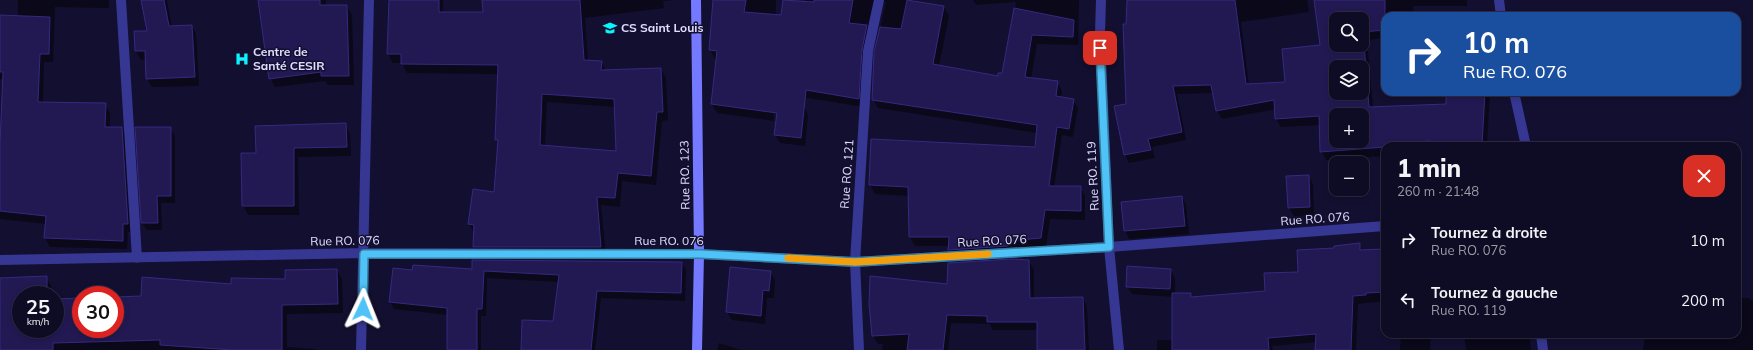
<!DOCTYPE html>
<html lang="fr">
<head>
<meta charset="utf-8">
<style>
  :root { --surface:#0e0b24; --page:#1c1931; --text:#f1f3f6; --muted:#9b9ba6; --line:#2e2b41 }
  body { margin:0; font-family:Mulish,sans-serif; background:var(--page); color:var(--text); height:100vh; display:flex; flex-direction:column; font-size:15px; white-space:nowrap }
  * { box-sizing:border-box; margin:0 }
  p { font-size:13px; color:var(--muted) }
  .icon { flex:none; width:22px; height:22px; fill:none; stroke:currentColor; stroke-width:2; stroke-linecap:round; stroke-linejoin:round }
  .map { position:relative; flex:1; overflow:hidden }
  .drawer { position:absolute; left:1381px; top:142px; width:360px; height:196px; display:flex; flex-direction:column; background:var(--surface); border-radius:12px; box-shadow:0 2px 6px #0003,0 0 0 1px var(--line) }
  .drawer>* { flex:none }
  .hud { position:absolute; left:1381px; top:12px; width:360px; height:84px; border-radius:12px; box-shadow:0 2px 6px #0003,0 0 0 1px var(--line); background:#1a4fa0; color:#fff; overflow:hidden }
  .controls { position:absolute; left:1329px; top:12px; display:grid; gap:8px }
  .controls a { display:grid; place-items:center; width:40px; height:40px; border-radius:8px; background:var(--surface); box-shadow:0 2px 6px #0003,0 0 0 1px var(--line); font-size:20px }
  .speed { position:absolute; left:12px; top:286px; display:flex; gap:8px; font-size:20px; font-weight:700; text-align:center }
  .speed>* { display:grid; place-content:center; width:52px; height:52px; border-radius:50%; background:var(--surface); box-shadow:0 2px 6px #0003,0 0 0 1px var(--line); line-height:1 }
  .speed small { font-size:10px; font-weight:400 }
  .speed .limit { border:6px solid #d22; background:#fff; color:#111 }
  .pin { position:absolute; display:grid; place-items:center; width:34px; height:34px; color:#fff; margin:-17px; border-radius:8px; box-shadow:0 2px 6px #0006 }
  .me { position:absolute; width:44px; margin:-22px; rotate:2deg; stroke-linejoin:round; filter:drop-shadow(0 0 3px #0008) }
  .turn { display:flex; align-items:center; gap:14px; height:84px; padding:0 16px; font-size:18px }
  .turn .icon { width:52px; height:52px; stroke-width:2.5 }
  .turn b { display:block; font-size:28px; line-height:34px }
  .round { display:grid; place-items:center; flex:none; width:42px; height:42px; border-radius:12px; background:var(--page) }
  .head { display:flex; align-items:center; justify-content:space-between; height:68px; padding:0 16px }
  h1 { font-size:24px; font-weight:800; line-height:30px }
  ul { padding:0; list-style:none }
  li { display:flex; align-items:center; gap:12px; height:60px; padding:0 16px }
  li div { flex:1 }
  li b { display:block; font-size:15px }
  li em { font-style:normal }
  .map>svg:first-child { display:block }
  .shadow { fill:#0007; fill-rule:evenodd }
  .building { fill:#221953; stroke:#352981; fill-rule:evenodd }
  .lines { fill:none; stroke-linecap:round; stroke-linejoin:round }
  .street { stroke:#363793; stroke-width:10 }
  .secondary { stroke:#7579ff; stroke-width:10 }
  .route-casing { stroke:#337fa1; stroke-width:10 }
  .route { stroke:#4fc3f7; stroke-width:7 }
  .slow { stroke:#f59e0b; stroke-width:7 }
  .labels { text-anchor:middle; stroke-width:3; stroke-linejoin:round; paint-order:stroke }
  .poi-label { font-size:12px; font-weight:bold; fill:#e0deff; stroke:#130f30; text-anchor:start }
  .street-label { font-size:12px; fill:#e0deff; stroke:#130f30 }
</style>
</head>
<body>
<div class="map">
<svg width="1753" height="350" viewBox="0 0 1753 350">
  <rect width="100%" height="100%" fill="#130f30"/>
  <!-- shadow -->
  <path class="shadow" d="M18 0H109V8L55 7 53 62H44L43 103 105 104 110 113V128H122L127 137 133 232H128L127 249 50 247 45 238 46 224 0 219V126H2L4 80 0 79V16H18Z
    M142 0H167L172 27 192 26 196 34 199 86 152 87 147 79V59L141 60 136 51 135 32 148 31Z
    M259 0H326V6H347L352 15 354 85H328L325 81 275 87 270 78Z
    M390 0H443V13H484L483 0H676L663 1 664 8 585 18 588 61 601 62 606 71 661 69 666 78 668 120 662 121 656 185 622 181 620 207 601 205 606 256 479 255 474 247V233L469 224 495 193 499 145 496 140 498 74 407 73 402 63H393L388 54ZM547 102 615 107 617 152 545 146Z
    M714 0H776L774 121 717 113 712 104 717 59H715L710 50Z
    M806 0H915V1L944 7 949 16 939 66 999 77 1003 74 1016 2 976 5 973 0H1079L1078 45 1037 44 1031 79 1057 82 1062 91 1061 98 1073 99 1078 108 1073 137 1062 135 1054 187H1080L1085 196V220L1050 219 1046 247 954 258 949 250V246H915L910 237 909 196 875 194 870 185 872 140 1036 148 1037 133 878 108 873 99 875 52 886 2 879 4 863 107 796 96 791 88Z
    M1128 0H1307L1309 12 1241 22 1249 85 1286 83 1321 46 1315 0H1467V6H1413L1414 16H1385V38L1367 40 1373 108 1447 105V92H1490L1487 146H1385V156L1326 160 1321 151 1320 125 1281 127 1276 119V109L1222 119 1217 111 1214 93 1177 94 1186 140 1152 147 1155 158 1129 163 1125 155ZM1336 19H1362V45H1336ZM1336 67H1362V93H1336ZM1336 115H1362V141H1336Z
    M804 107 808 115 805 146 780 143 775 135Z
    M345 124 350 134 351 156 298 157 299 215H248L243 205 257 154Z
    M136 128H170L175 136V203H161L162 230H147L142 223Z
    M1308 176 1313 184 1314 215 1294 216 1289 208 1287 177Z
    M1182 197 1186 205 1189 234 1129 239 1125 231Z
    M1359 244 1363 251 1385 250V301L1358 304 1356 350H1316L1317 342 1272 346 1273 350H1157V340H1173V297L1132 294 1127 286 1171 270 1175 278V294H1191L1193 298 1266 292 1299 273 1335 249Z
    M1029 261 1034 270V299L1083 298 1087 307 1089 350H1038V330H993L990 324 951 323 948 350H882L883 344H878L873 336 870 304 948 285Z
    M682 263 686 270 685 301 601 298 595 350H522L554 322 559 282 487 278 486 316H481V350H448V315L394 309 390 302 413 271Z
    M731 269 770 272 775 280 774 298H767L765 324 732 320 727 312Z
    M337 270 342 279 343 313 287 314V347L315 349 316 350H0V279L46 277 51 286 52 295H21V329H55V300L81 299V329H115V298L142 297 286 280Z
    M1737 298H1749L1750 300H1753V350H1643L1645 334H1737Z
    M1401 334H1431L1430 350H1400Z
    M1464 334H1529L1531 350H1466Z
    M719 343 741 350H717Z"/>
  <!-- building -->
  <path class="building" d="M141 0H164L169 26 192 25 195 77 146 79 145 51H135L134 31H147Z
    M258 0H320V5H347L349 76H321V72L269 79Z
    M389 0H439V12H483L482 0H580L584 60 602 61 601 70 661 68 663 112H657L651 176 618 173 615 198 597 197 601 247H473L474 225 468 224 473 189 494 192 498 140H495L498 65 401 64V54H387ZM542 94 614 99 616 151 540 145Z
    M713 0H746L744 12 781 15 783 0 814 2V0H853L849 23 867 25 862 50 859 99 806 90 801 138 774 135 777 113 711 104 717 51 709 50Z
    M907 0 944 6 933 64 998 76V73H1002L1014 8 1074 20 1073 37 1032 35 1025 77 1058 81 1056 96 1074 99 1069 129 1057 127 1049 186H1081V211L1045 210 1041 238 1008 241V246L948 250 949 237H909L908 187 869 185 871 139 1035 147 1037 125 872 100 874 52 880 27 901 29Z
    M1127 0H1235L1246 84 1285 82 1282 49 1320 45 1314 0H1385V30L1363 32 1369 107 1446 104V92H1485L1482 145 1426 141V146H1385V147L1320 152 1319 116 1275 119 1274 100 1216 111 1211 85 1173 86 1182 132 1148 139 1151 150 1124 155 1114 106 1126 104 1123 24H1126ZM1336 19H1362V45H1336ZM1336 67H1362V93H1336ZM1336 115H1362V141H1336Z
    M0 15 50 17 49 54H40L38 102 106 103 105 127H122L128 224H123V241L44 238 46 216 0 211V144L3 72H0Z
    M346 123 347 147 294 148V206H242L241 153H256L255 126Z
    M135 127H171V196H157L158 223H141Z
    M1309 175 1310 207 1288 208 1286 176Z
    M1182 196 1185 226 1124 231 1121 202Z
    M1360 243V250L1385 249V292L1366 293V295L1353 296 1351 350H1315L1316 334 1268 338 1269 350H1172V293H1191V297L1265 291 1264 273 1298 272 1297 250 1334 248V246Z
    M1011 259 1029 260 1030 298 1083 297 1085 350H1037V322H987V316L947 315 943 350H907L909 334 872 336 869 304 870 276 947 284 948 263Z
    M472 260 682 262 681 293 597 291 591 350H521L522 320 553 321 559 275 484 271 482 309H477V350H447V308L389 302 393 268 412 270 413 265 472 269Z
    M1127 266 1171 269 1170 289 1126 287Z
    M730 267 771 271 769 291 763 290 761 316 726 312Z
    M337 269 338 304 282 305V350H233L160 345V340L53 343V350H0V278L47 276V295H21V329H55V299L81 298V329H115V297L141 296 142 277 231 284V278L285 279V270Z"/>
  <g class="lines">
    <!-- street -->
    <path class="street" d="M121 0 137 258
      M1101 0 1100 33 1109 247 1119 350
      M1499 0 1501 16
      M1514 92 1526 146
      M0 260 365 253 699 254 855 262 1109 247 1385 226
      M1541 334 1543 350
      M361 350 369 0
      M859 350 855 262 868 51 879 0"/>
    <!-- secondary -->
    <path class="secondary" d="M696 0 699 254 697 350"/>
  </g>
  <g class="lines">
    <defs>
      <path id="route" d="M363 309 364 254H700L855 262 1109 247 1100 48"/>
    </defs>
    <!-- route casing -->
    <use href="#route" class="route-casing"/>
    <!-- route -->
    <use href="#route" class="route"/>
    <!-- slow -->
    <path class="slow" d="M788 258 855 262 988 254"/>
  </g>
  <!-- icons -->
  <defs>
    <symbol id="school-bare" viewBox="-9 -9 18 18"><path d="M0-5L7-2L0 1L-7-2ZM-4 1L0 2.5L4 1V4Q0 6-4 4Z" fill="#0af4ff" stroke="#130f30" stroke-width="2.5" paint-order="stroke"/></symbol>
    <symbol id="hospital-bare" viewBox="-9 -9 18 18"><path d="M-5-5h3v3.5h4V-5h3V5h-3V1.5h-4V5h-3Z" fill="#0af4ff" stroke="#130f30" stroke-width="2.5" paint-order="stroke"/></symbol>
  </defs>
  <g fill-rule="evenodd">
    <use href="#school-bare" x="600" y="18" width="20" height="20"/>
    <use href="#hospital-bare" x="232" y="49" width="20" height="20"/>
  </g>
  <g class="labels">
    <!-- poi labels -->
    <g class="poi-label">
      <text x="621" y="32">CS Saint Louis</text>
      <text x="253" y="56">Centre de<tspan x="253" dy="14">Santé CESIR</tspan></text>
    </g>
    <!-- street labels -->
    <g class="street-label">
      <text transform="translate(847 174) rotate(-86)" y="4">Rue RO. 121</text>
      <text transform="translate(685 175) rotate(-91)" y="4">Rue RO. 123</text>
      <text transform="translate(1093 176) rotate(-93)" y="4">Rue RO. 119</text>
      <text transform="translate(1315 219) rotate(-4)" y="4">Rue RO. 076</text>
      <text transform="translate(345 241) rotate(-1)" y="4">Rue RO. 076</text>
      <text x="669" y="245">Rue RO. 076</text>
      <text transform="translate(992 241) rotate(-3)" y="4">Rue RO. 076</text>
    </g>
  </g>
</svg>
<div class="controls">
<a><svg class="icon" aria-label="search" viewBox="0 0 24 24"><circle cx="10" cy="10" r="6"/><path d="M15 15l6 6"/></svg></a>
<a><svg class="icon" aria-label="layers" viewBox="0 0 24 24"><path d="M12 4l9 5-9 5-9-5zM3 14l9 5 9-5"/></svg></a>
<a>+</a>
<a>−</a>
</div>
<div class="speed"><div>25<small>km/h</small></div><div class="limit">30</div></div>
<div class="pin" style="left:1100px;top:48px;background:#d93025"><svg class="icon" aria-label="arrive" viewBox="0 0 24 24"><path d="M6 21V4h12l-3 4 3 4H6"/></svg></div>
<svg class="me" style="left:363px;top:309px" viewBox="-20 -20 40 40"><path d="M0-17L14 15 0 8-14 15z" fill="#4fc3f7" stroke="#fff" stroke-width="4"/></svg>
<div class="hud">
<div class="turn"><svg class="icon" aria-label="right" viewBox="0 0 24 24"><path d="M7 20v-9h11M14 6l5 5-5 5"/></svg><div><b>10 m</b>Rue RO. 076</div></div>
</div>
<section class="drawer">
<div class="head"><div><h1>1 min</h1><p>260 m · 21:48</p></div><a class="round" style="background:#d93025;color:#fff"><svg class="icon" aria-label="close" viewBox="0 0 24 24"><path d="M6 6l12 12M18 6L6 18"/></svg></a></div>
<ul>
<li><svg class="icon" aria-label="right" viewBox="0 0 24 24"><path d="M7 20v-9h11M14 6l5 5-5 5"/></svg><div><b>Tournez à droite</b><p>Rue RO. 076</p></div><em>10 m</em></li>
<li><svg class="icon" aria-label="left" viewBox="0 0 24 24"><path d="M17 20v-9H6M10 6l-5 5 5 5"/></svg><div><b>Tournez à gauche</b><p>Rue RO. 119</p></div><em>200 m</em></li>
</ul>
</section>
</div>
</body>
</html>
